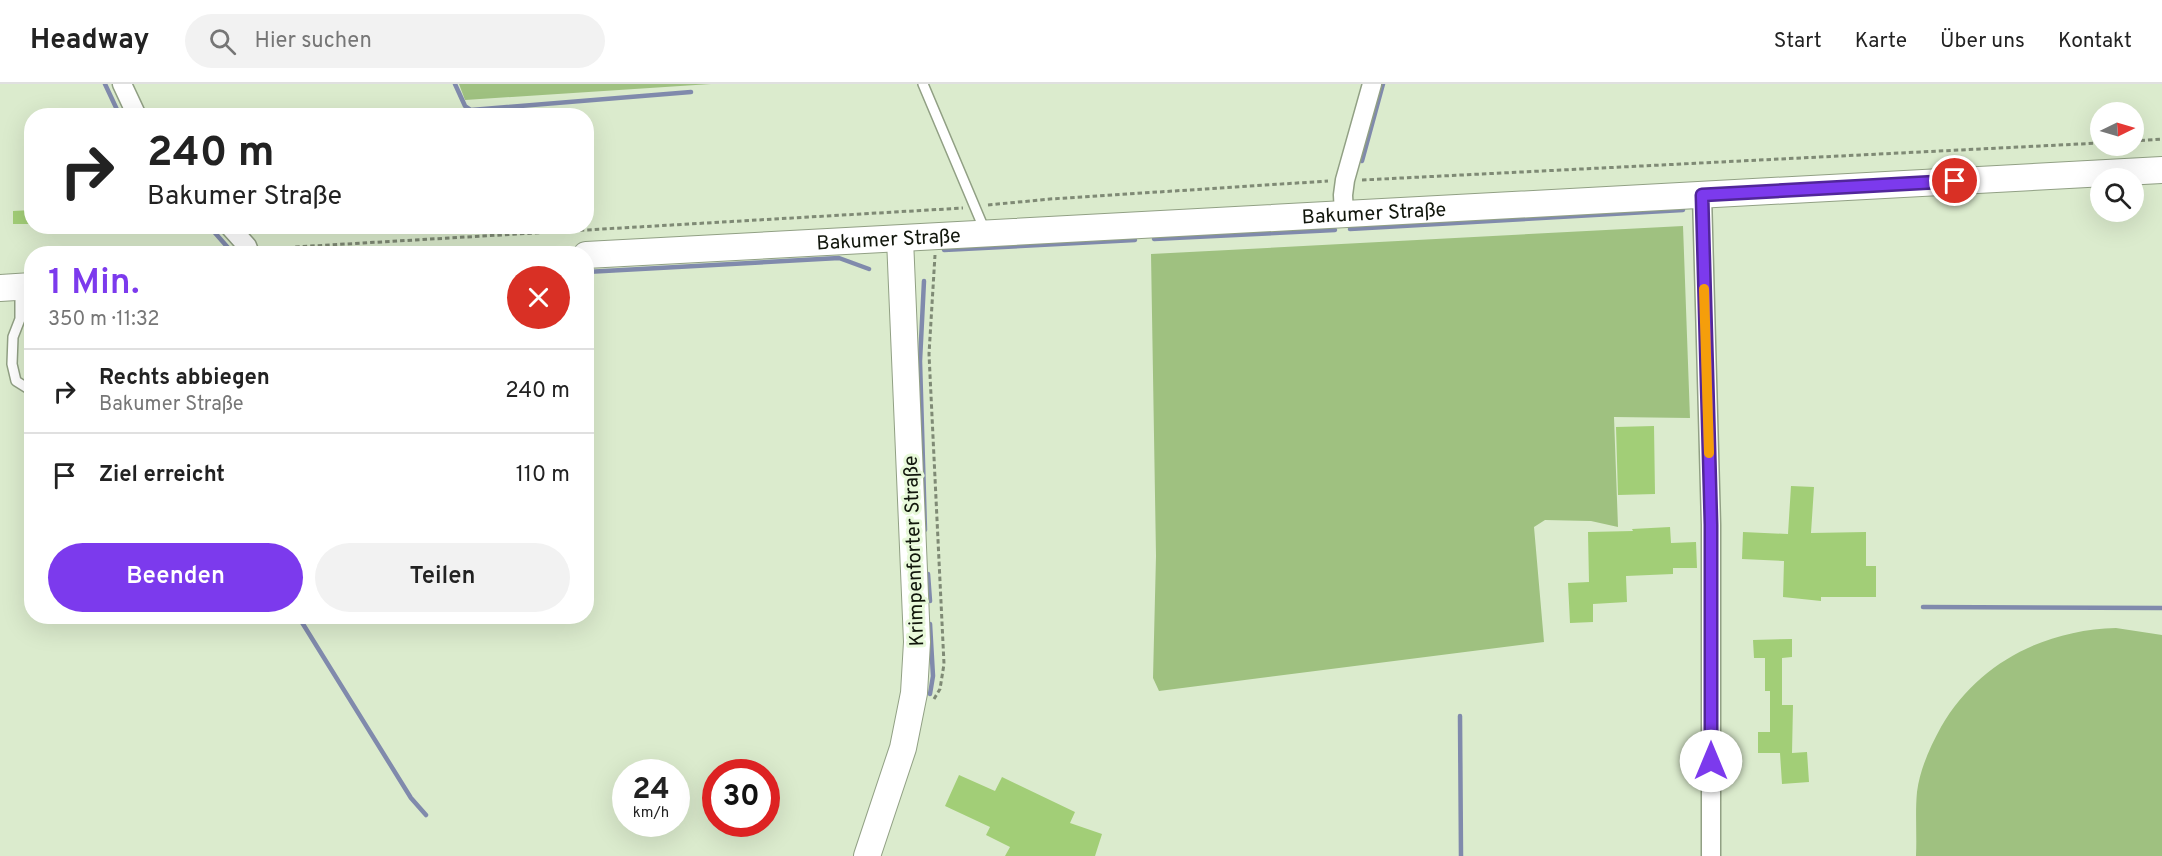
<!DOCTYPE html>
<html lang="de">
<head>
<meta charset="utf-8">
<style>
  :root { --surface:#fff; --page:#f2f2f2; --text:#222; --muted:#767676; --line:#e0e0e0; --accent:#7c3aed }
  body { margin:0; font-family:Overpass,sans-serif; background:var(--page); color:var(--text); height:100vh; display:flex; flex-direction:column; font-size:22px; white-space:nowrap }
  * { box-sizing:border-box; margin:0 }
  p { font-size:20px; color:var(--muted) }
  .icon { flex:none; width:33px; height:33px; fill:none; stroke:currentColor; stroke-width:2; stroke-linecap:round; stroke-linejoin:round }
  .map { position:relative; flex:1; overflow:hidden }
  .sheet { position:absolute; left:24px; top:162px; width:570px; height:378px; display:flex; flex-direction:column; background:var(--surface); border-radius:24px; box-shadow:0 6px 24px #0002 }
  .sheet>* { flex:none }
  .top-card { position:absolute; left:24px; top:24px; width:570px; height:126px; border-radius:24px; box-shadow:0 6px 24px #0002; background:#fff; color:var(--text); overflow:hidden }
  .needle { width:39px; rotate:85deg }
  .tools { position:absolute; left:2090px; top:18px; display:grid; gap:12px }
  .tools a { display:grid; place-items:center; width:54px; height:54px; border-radius:50%; background:var(--surface); box-shadow:0 6px 24px #0002; font-size:30px }
  .speed { position:absolute; left:612px; top:675px; display:flex; gap:12px; font-size:30px; font-weight:700; text-align:center }
  .speed>* { display:grid; place-content:center; width:78px; height:78px; border-radius:50%; background:var(--surface); box-shadow:0 6px 24px #0002; line-height:1 }
  .speed small { font-size:15px; font-weight:400 }
  .speed .limit { border:9px solid #d22; background:#fff; color:#111 }
  .pin { position:absolute; display:grid; place-items:center; width:51px; height:51px; color:#fff; margin:-26px; border:3px solid #fff; border-radius:50%; box-shadow:0 2px 6px #0007 }
  .me { position:absolute; width:66px; margin:-33px; rotate:0deg; stroke-linejoin:round; filter:drop-shadow(0 0 4px #0008) }
  .turn { display:flex; align-items:center; gap:21px; height:126px; padding:0 24px; font-size:27px }
  .turn .icon { width:78px; height:78px; stroke-width:2.5 }
  .turn b { display:block; font-size:42px; line-height:51px }
  .round { display:grid; place-items:center; flex:none; width:63px; height:63px; border-radius:32px; background:var(--page) }
  .headline { display:flex; align-items:center; justify-content:space-between; height:102px; padding:0 24px }
  h1 { font-size:36px; font-weight:600; line-height:45px; color:var(--accent) }
  .primary-button { display:flex; gap:12px; margin-top:auto; padding:12px 24px }
  .primary-button a { flex:1; height:69px; border-radius:36px; background:var(--accent); color:#fff; font-size:24px; font-weight:600; line-height:69px; text-align:center }
  .primary-button a+a { background:var(--page); color:var(--text) }
  ul { padding:0; list-style:none }
  li { display:flex; align-items:center; gap:18px; height:84px; padding:0 24px; border-top:2px solid var(--line) }
  li div { flex:1 }
  li b { display:block; font-size:22px }
  li em { font-style:normal }
  header { display:flex; align-items:center; gap:36px; box-sizing:border-box; height:84px; padding:0 30px; background:var(--surface); border-bottom:2px solid var(--line) }
  header strong { font-size:28px }
  nav { display:flex; gap:33px; margin-inline-start:auto; font-size:21px }
  .search { width:420px; height:54px; background:var(--page); display:flex; align-items:center; gap:15px; box-sizing:border-box; padding:0 21px; border-radius:33px; color:var(--muted); font-size:22px }
  .map>svg:first-child { display:block }
  .green { fill:#9fc180 }
  .lines { fill:none; stroke-linecap:round; stroke-linejoin:round }
  .stream { stroke:#808aac; stroke-width:4.5 }
  .building { fill:#a2ce77 }
  .lane-casing { stroke:#91a084; stroke-width:12 }
  .street-casing { stroke:#91a084; stroke-width:21 }
  .secondary-casing { stroke:#91a084; stroke-width:28 }
  .path { stroke:#7f8a75; stroke-width:3; stroke-dasharray:4.5 3; stroke-linecap:butt }
  .lane { stroke:#fff; stroke-width:9 }
  .street { stroke:#fff; stroke-width:18 }
  .secondary { stroke:#fff; stroke-width:26 }
  .route-casing { stroke:#51269a; stroke-width:15 }
  .route { stroke:#7c3aed; stroke-width:10 }
  .slow { stroke:#f59e0b; stroke-width:10 }
  .labels { text-anchor:middle; stroke-width:6; stroke-linejoin:round; paint-order:stroke }
  .street-label { font-size:20px; fill:#11160c; stroke:#e8f9da }
</style>
</head>
<body>
<header>
<strong>Headway</strong>
<div class="search"><svg class="icon" aria-label="search" viewBox="0 0 24 24"><circle cx="10" cy="10" r="6"/><path d="M15 15l6 6"/></svg>Hier suchen</div>
<nav><a>Start</a><a>Karte</a><a>Über uns</a><a>Kontakt</a></nav>
</header>
<div class="map">
<svg width="2162" height="772" viewBox="0 0 2162 772">
  <rect width="100%" height="100%" fill="#dbebcd"/>
  <!-- green -->
  <path class="green" d="M459 0H711L465 16Z
    M1683 142 1690 334 1614 333 1618 443 1591 437 1545 436 1534 443 1544 558 1159 607 1153 594 1156 472 1151 170Z
    M2116 544 2162 551V772H1916C1917 751 1915 729 1917 708 1920 685 1930 663 1941 643 1978 579 2044 546 2116 544Z"/>
  <g class="lines">
    <!-- stream -->
    <path class="stream" d="M105 0 120 32
      M455 0 465 22 471 26 691 8
      M1362 77 1383 0
      M209 142 230 166
      M1350 145 1683 126
      M1154 155 1335 146
      M944 166 1135 156
      M586 188 839 174 869 185
      M924 197 920 277 925 446
      M928 490 930 517
      M1923 523 2162 524
      M298 532 411 714 426 731
      M930 610 933 592 930 540
      M1460 632 1461 772"/>
  </g>
  <!-- building -->
  <path class="building" d="M32 126V140H13V127Z
    M1654 342 1655 410 1618 411 1616 343Z
    M1791 402 1814 403 1811 449 1866 448V482H1876V513H1821V517L1783 513 1784 477 1742 475 1743 448 1788 450Z
    M1670 443 1671 459 1696 458 1697 484H1673V490L1626 492 1627 518 1593 520V538L1570 539 1568 499 1589 498 1588 448 1633 447 1632 445Z
    M1792 555V573L1782 574V621H1793L1792 669 1807 668 1809 698 1782 700 1780 669H1758V648H1770V607H1765V574H1754L1753 556Z
    M959 691 995 707 1002 693 1075 728 1070 739 1102 750 1095 772H1005L1010 763 986 751 990 743 945 722Z"/>
  <g class="lines">
    <defs>
      <path id="lane" d="M923 0 985 147
        M20 205V235L13 253 12 280 16 297 32 307"/>
      <path id="street" d="M122 0 137 32
        M1702 111 1711 441V772
        M1344 130 1343 111 1345 96 1372 0
        M229 142 247 162 250 170"/>
      <g id="secondary">
        <path id="s1" d="M586 171 2162 86"/>
        <path d="M0 204 32 202"/>
        <path d="M867 772 903 664 914 609 917 558 900 155"/>
      </g>
    </defs>
    <!-- lane casing -->
    <use href="#lane" class="lane-casing"/>
    <!-- street casing -->
    <use href="#street" class="street-casing"/>
    <!-- secondary casing -->
    <use href="#secondary" class="secondary-casing"/>
    <!-- path -->
    <path class="path" d="M2133 57 2162 55
      M1362 96 2100 59
      M988 121 1050 115 1328 97
      M282 170 295 163 963 124
      M934 615 940 605 944 580 929 270 935 171"/>
    <!-- lane -->
    <use href="#lane" class="lane"/>
    <!-- street -->
    <use href="#street" class="street"/>
    <!-- secondary -->
    <use href="#secondary" class="secondary"/>
  </g>
  <g class="lines">
    <defs>
      <path id="route" d="M1711 677V441L1702 111 1955 97"/>
    </defs>
    <!-- route casing -->
    <use href="#route" class="route-casing"/>
    <!-- route -->
    <use href="#route" class="route"/>
    <!-- slow -->
    <path class="slow" d="M1704 205 1709 369"/>
  </g>
  <g class="labels">
    <!-- street labels -->
    <g class="street-label">
      <text dy="7" stroke="none"><textPath href="#s1" startOffset="789">Bakumer Straße</textPath></text>
      <text dy="7" stroke="none"><textPath href="#s1" startOffset="303">Bakumer Straße</textPath></text>
      <text transform="translate(913 467) rotate(-92)" y="7">Krimpenforter Straße</text>
    </g>
  </g>
</svg>
<div class="tools">
<a><svg class="needle" viewBox="-14 -14 28 28"><path d="M0-13l5 13h-10z" fill="#e53935"/><path d="M0 13l5-13h-10z" fill="#767676"/></svg></a>
<a><svg class="icon" aria-label="search" viewBox="0 0 24 24"><circle cx="10" cy="10" r="6"/><path d="M15 15l6 6"/></svg></a>
</div>
<div class="speed"><div>24<small>km/h</small></div><div class="limit">30</div></div>
<div class="pin" style="left:1955px;top:97px;background:#d93025"><svg class="icon" aria-label="arrive" viewBox="0 0 24 24"><path d="M6 21V4h12l-3 4 3 4H6"/></svg></div>
<svg class="me" style="left:1711px;top:677px" viewBox="-20 -20 40 40"><circle r="19" fill="#fff"/><path d="M0-13L10 11 0 6-10 11z" fill="#7c3aed"/></svg>
<div class="top-card">
<div class="turn"><svg class="icon" aria-label="right" viewBox="0 0 24 24"><path d="M7 20v-9h11M14 6l5 5-5 5"/></svg><div><b>240 m</b>Bakumer Straße</div></div>
</div>
<section class="sheet">
<div class="headline"><div><h1>1 Min.</h1><p>350 m · 11:32</p></div><a class="round" style="background:#d93025;color:#fff"><svg class="icon" aria-label="close" viewBox="0 0 24 24"><path d="M6 6l12 12M18 6L6 18"/></svg></a></div>
<ul>
<li><svg class="icon" aria-label="right" viewBox="0 0 24 24"><path d="M7 20v-9h11M14 6l5 5-5 5"/></svg><div><b>Rechts abbiegen</b><p>Bakumer Straße</p></div><em>240 m</em></li>
<li><svg class="icon" aria-label="arrive" viewBox="0 0 24 24"><path d="M6 21V4h12l-3 4 3 4H6"/></svg><div><b>Ziel erreicht</b></div><em>110 m</em></li>
</ul>
<div class="primary-button"><a>Beenden</a><a>Teilen</a></div>
</section>
</div>
</body>
</html>
